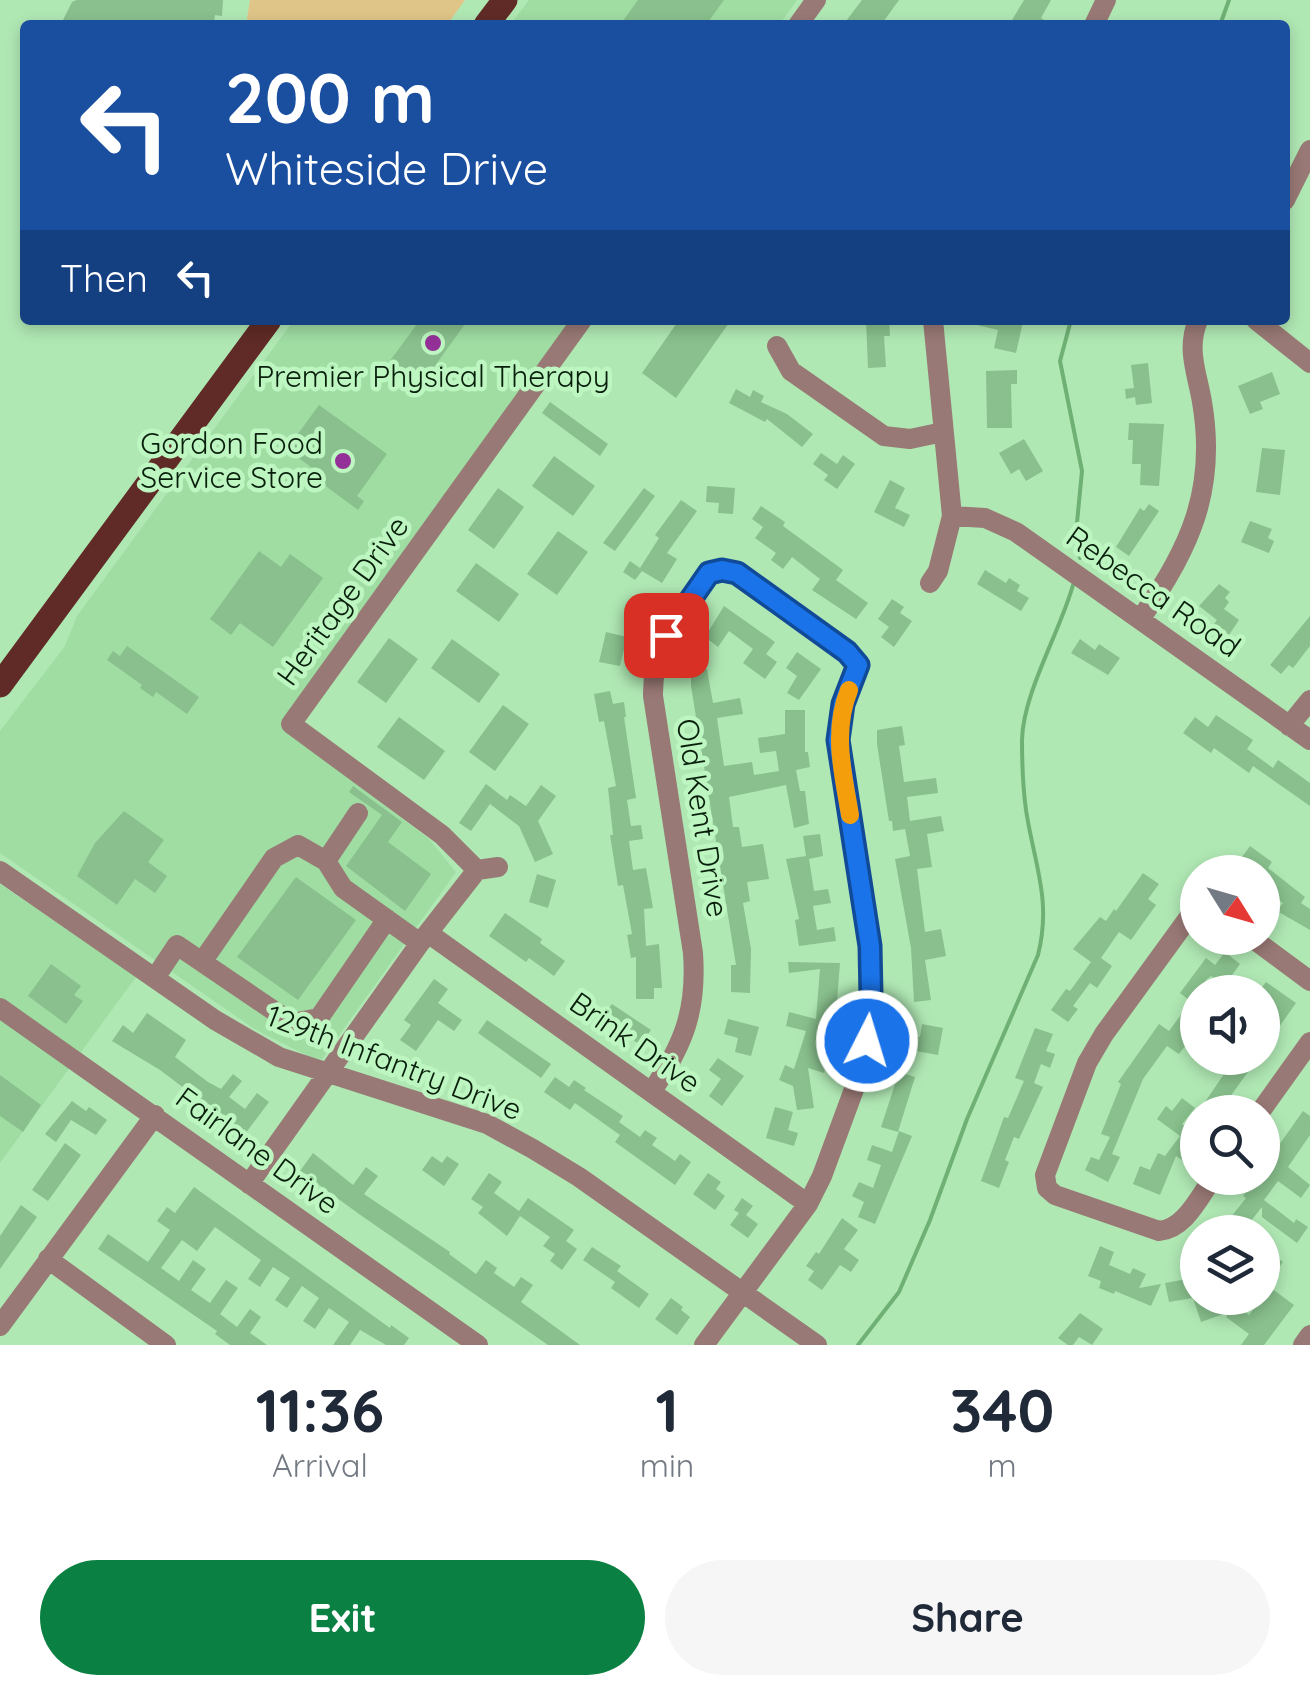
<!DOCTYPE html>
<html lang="en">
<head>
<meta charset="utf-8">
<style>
  :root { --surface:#fff; --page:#f6f6f7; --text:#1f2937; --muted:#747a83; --accent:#0b8043 }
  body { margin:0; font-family:Quicksand,sans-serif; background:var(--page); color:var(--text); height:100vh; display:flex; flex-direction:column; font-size:38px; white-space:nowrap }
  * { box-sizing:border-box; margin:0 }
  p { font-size:32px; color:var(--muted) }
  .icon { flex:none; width:55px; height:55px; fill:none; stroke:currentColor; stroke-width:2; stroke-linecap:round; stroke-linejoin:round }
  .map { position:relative; height:1345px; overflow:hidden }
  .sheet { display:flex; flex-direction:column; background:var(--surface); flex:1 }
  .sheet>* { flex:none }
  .banner { position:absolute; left:20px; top:20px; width:1270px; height:305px; border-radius:10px; box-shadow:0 5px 15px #0003; background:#1a4fa0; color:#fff; overflow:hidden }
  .needle { width:65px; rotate:127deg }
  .fabs { position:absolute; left:1180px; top:855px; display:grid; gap:20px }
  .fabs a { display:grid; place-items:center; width:100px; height:100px; border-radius:50%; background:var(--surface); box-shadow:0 5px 15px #0003; font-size:50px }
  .pin { position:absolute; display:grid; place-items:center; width:85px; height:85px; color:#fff; margin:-42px; border-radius:20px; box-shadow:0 5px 15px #0006 }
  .me { position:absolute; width:110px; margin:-55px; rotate:5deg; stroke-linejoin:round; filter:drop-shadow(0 0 8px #0008) }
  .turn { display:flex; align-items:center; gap:35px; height:210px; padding:0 40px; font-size:45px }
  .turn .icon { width:130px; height:130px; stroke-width:2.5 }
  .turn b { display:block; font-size:70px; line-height:85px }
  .then { display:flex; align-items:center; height:95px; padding:0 40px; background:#0003; gap:20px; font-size:38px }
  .eta { display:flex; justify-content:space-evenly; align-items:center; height:170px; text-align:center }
  .eta b { font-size:60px; font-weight:800; line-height:70px }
  .cta { display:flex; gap:20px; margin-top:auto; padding:20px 40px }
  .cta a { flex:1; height:115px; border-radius:60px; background:var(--accent); color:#fff; font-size:40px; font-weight:800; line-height:115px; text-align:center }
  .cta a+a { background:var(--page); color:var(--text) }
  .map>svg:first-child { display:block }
  .built { fill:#9fdda3 }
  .green { fill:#e0c588 }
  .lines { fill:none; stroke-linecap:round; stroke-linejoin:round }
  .stream { stroke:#6fb175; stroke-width:4 }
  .building { fill:#89c08d }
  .minor { stroke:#997975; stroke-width:20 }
  .major { stroke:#602b26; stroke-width:25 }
  .route-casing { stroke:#114b97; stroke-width:25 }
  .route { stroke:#1a73e8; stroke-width:18 }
  .slow { stroke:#f59e0b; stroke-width:18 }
  .poi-dot { fill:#943198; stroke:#bdf6c0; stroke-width:4 }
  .labels { text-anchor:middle; stroke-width:9; stroke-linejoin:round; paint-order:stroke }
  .poi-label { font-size:30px; fill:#091f0c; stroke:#bdf6c0 }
  .street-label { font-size:30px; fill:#091f0c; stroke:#bdf6c0 }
</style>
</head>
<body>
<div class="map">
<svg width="1310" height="1345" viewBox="0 0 1310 1345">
  <rect width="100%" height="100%" fill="#b0e8b4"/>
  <!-- built -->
  <path class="built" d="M529 0H797L779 25H510Z
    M294 320H571L284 729 429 839 456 872 322 1059 310 1057 256 1030 0 853V731L65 646 77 616Z
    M0 884 136 977 0 1163Z"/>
  <!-- green -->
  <path class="green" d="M250 0H465L447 25H246Z"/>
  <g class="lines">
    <!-- stream -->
    <path class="stream" d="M1220 25 1229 0
      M1071 320 1060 361 1082 471 1076 533 1080 558
      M858 1345 899 1292 930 1220 967 1119 1038 955C1052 900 1034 863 1026 810 1023 788 1022 762 1022 740 1023 693 1060 632 1073 585"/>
  </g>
  <!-- building -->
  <path class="building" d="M77 0H223L222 16 215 15 214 25H72L63 20 72 2Z
    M638 0H724L706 25H620Z
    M862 0H899L881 25H843Z
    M1024 0H1051L1041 18 1052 25H1009Z
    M420 320H468L416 392 384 369Z
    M679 320H731L676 398 642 373Z
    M866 320H889L890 336H884L886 367 868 368Z
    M974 320 1023 322 1016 353 994 348 998 330 973 324Z
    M1148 363 1152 403 1136 405 1135 397 1126 399 1125 389 1134 388 1131 365Z
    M1017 370V384H1011L1012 428H987L986 371Z
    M1272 372 1280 394 1260 402 1263 409 1250 414 1238 386Z
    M736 389 750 397 753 390 764 396 761 402 787 414 813 434 802 447 767 419 765 422 729 403Z
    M550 402 608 444 600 456 542 413Z
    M319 405 387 454 357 496 364 501 358 510 308 473 312 468 287 449Z
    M1129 423 1164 424 1159 486 1140 485 1141 464H1132L1133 440H1128Z
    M1024 439 1043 471 1026 481 1019 469 1011 474 999 453Z
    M1262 448 1285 450 1280 495 1256 492Z
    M821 453 837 464 843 455 855 464 837 489 824 480 828 475 813 464Z
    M554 456 595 486 573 516 532 486Z
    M890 480 905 488 895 508 910 515 904 527 874 512Z
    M707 486 735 488 733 514 718 513 719 503 706 502Z
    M498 488 524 507 494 549 468 530Z
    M644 488 655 496 615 551 603 543Z
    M681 500 697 511 667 553 677 559 662 583 642 571 635 580 623 572 630 561 640 568 659 538 655 535Z
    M1149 504 1159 511 1129 556 1116 547 1140 508 1144 511Z
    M761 506 785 522 783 526 843 570 836 580 868 603 856 619 812 590 820 579 792 557 783 569 771 560 776 553 755 538 763 527 752 519Z
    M1250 521 1272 529 1268 538 1274 541 1269 553 1241 542Z
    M558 531 588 552 557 595 527 574Z
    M259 551 281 567 290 554 323 578 273 647 240 623 231 635 210 619Z
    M476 563 519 594 499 622 456 591Z
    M985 570 1006 583 1009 578 1020 585 1017 591 1029 598 1021 611 977 584Z
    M1219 584 1230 592 1225 598 1229 602 1224 609 1239 620 1229 635 1214 624 1217 620 1199 606Z
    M892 599 904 607 900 613 912 621 894 647 881 637 889 627 878 619Z
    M724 606 775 642 766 654 777 662 765 679 743 663 753 649 729 631 718 647 705 637Z
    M1310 616V646L1293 668 1289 665 1281 674 1270 665Z
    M606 632 627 637 620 666 599 662Z
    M389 638 418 659 386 703 357 682Z
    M452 639 500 674 479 703 431 668Z
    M1080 639 1095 650 1099 644 1120 658 1108 675 1071 653Z
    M127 646 199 697 187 714 156 692 153 697 140 688 142 685 107 660 113 651 120 656Z
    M797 652 821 669 799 700 787 693 797 676 786 668Z
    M707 669 713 703 740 698 743 714 717 718 724 766 752 762 754 775 779 771 776 751 760 753 758 738 785 734V710H805V752H808L810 767 796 770 800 791H805L809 824 794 828 786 785 729 797 733 827H739L742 847 763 844 769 879 747 882 750 901 743 903 751 949 750 993 731 992V965H736L691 686V672Z
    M610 691 613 704 624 702 626 717H624L636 798 627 800 631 826 641 825 643 839 629 841 633 870 646 868 653 908 644 909 646 946 659 944 662 988H654V999H636V957L631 958 627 935 632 934 623 885 618 886 610 835H613L608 788 616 786 604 721 599 722 594 694Z
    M503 705 529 724 495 771 469 752Z
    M1216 715 1253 740 1247 749 1273 768 1278 760 1310 783V806L1253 766 1249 773 1214 748 1211 753 1183 733 1195 717 1208 727Z
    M399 717 445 751 424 780 377 747Z
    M902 726 905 745 899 746 904 782 936 778 938 793 907 797 910 821 941 816 944 831 927 834 932 867 917 869 925 932 941 929 946 956 925 960 931 1000 914 1002 911 948 895 859 910 856 905 829 893 831 892 821H889L877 744V730Z
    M486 784 507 800 510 795 526 806 541 785 556 796 538 821 553 854 535 862 519 826 490 804 471 831 459 823Z
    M353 786 402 822 388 842 431 874 405 911 346 866 382 815 349 792Z
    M124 811 164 840 148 862 167 876 155 893 135 879 117 905 77 876 95 843Z
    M820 834 823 856 809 859 814 891 828 889 831 903 813 906 817 930 834 927 836 941 799 946 795 920 799 919 786 859 806 856 803 836Z
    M1250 846 1272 862 1268 868 1305 897 1301 903 1310 909V930L1277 911 1283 903 1262 888V872H1254L1239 861Z
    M1143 873 1159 884 1148 899 1156 905 1131 940 1119 932 1101 958 1112 966 1097 988 1090 983 1073 1006 1078 1009 1068 1022 1051 1010 1066 989 1070 991 1091 962 1073 949 1100 917 1106 921 1114 909 1116 911Z
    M537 874 556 880 548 908 529 902Z
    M296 877 356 920 298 1000 237 957Z
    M505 913 542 939 540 943 565 961 554 976 529 958 526 962 489 936Z
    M1225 952 1240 964 1224 986 1211 976 1207 979 1198 992V1019L1191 1028 1196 1032 1179 1054 1167 1046 1143 1079 1112 1154 1120 1157 1108 1182 1085 1170 1091 1157 1099 1160 1110 1137 1101 1134 1121 1084 1118 1082 1159 1024 1169 1031 1183 1012 1189 1000 1180 993 1206 958 1215 965Z
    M788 962 840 963 835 1027 826 1026 818 1056 828 1059 824 1073 808 1068 814 1108 797 1110 793 1086 779 1080 785 1065 794 1069 806 1031 786 1026 789 1012 816 1019 820 969 789 973Z
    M51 964 81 986 74 995 83 1001 66 1024 28 996Z
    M434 979 448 989 438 1003 462 1020 454 1031 438 1020 416 1051 400 1040 411 1025 404 1020Z
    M1266 982 1296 1003 1262 1051V1019L1271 1008 1262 1002V987Z
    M612 1004 651 1030 640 1045 603 1017Z
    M147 1013 186 1040 175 1057 208 1082 221 1089 233 1074 242 1081 229 1097 245 1109 257 1093 269 1102 245 1134 160 1070 112 1041 123 1025 133 1033Z
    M728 1019 759 1027 751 1056 735 1052 738 1038 724 1034Z
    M487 1020 551 1064 541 1078 478 1033Z
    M922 1024 943 1028 938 1055 904 1049 906 1035 920 1037Z
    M1035 1028 1053 1034 1046 1051 1055 1054 1050 1068 1041 1064 1034 1083 1043 1087 1019 1139 1014 1137 1005 1160 1009 1162 999 1188 981 1181 1004 1117 1008 1118 1024 1081 1015 1078Z
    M718 1058 744 1076 722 1106 709 1096 721 1079 709 1070Z
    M1214 1058H1258L1219 1112H1207L1201 1108 1228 1068Z
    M899 1072 915 1077 898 1132 881 1127Z
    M0 1075 41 1105 23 1132 0 1116Z
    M555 1077 569 1087 574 1080 586 1088 584 1090 623 1116 619 1122 640 1137 645 1130 657 1138 652 1145 675 1161 680 1154 691 1162 675 1185 615 1142 620 1135 575 1103 570 1110 544 1092Z
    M1182 1098 1195 1108 1182 1124 1198 1135V1145L1185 1162 1176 1156 1160 1195 1133 1184 1140 1166 1150 1170 1158 1153 1165 1156 1180 1136 1157 1119 1166 1106 1172 1111Z
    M72 1101 86 1111 89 1107 107 1120 96 1135 71 1120 56 1142 45 1134Z
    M775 1107 793 1112 788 1130 798 1133 794 1146 766 1138Z
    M1303 1111 1310 1116V1135L1288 1167 1310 1185 1301 1198 1278 1181 1264 1200 1294 1223 1296 1219 1308 1227 1297 1243 1262 1217V1207L1242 1232H1219L1246 1198 1243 1196 1256 1178H1262V1169Z
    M899 1131 912 1136 875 1224 858 1217 864 1202 852 1196 859 1182 873 1188 881 1165 867 1160 872 1145 892 1152Z
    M65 1143 81 1155 48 1201 32 1190Z
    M313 1153 353 1185 366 1167 378 1176 364 1194 450 1252 449 1254 476 1274 486 1260 497 1268 494 1273 514 1287 521 1277 533 1285 521 1302 580 1345H548L359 1214 300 1171Z
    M432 1156 442 1163 447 1156 459 1164 444 1186 422 1170Z
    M489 1173 502 1182 494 1193 519 1211 528 1198 574 1230 566 1241 577 1249 562 1270 550 1261 555 1254 543 1246 550 1237 520 1216 507 1236 478 1213 483 1207 471 1199Z
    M708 1173 721 1182 716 1189 725 1196 715 1210 693 1194Z
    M194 1187 390 1328 391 1325 409 1338 404 1345H386L360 1330 350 1345H333L349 1322 329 1308 315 1329 303 1321 319 1298 302 1286 287 1308 275 1300 290 1278 273 1267 260 1287 248 1279 261 1260 215 1227 197 1251 182 1240 161 1268 179 1281 193 1260 206 1269 191 1290 210 1303 226 1280 238 1288 220 1314 237 1327 250 1309 261 1317 250 1333 267 1345H230L215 1334 217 1331 98 1249 108 1234 148 1262 170 1230 157 1221 167 1207 175 1213Z
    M742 1198 753 1206 746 1215 758 1224 748 1238 730 1225 739 1213 734 1210Z
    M21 1205 37 1217 0 1269V1236Z
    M842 1218 858 1230 844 1249 859 1260 851 1272 840 1265 822 1290 808 1280 814 1271 806 1266 816 1252 819 1254Z
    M1100 1246 1114 1252 1109 1265 1130 1274 1133 1268 1146 1274 1139 1288 1161 1284 1151 1306 1115 1291 1114 1294 1099 1288 1101 1281 1088 1276Z
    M592 1247 621 1266 617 1271 649 1294 639 1308 611 1288 615 1282 583 1260Z
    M1262 1252 1269 1256 1271 1253 1283 1262 1267 1285 1294 1305 1264 1345H1241L1249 1334 1226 1317 1229 1312 1201 1322 1193 1298 1169 1302 1165 1283 1193 1278 1195 1298H1224L1249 1315 1262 1298Z
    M671 1298 683 1307 681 1310 690 1317 677 1335 655 1319Z
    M1080 1313 1103 1329 1092 1345 1079 1337 1073 1345H1068L1058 1338Z"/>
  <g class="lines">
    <!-- minor -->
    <path class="minor" d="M798 25 816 0
      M1094 25 1106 0
      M1285 200 1310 150
      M1256 320 1310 363
      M777 346 791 371 884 436 910 439 943 432
      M952 516 985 518 1016 532 1310 740
      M930 583 938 571 952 516 933 320
      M1141 618C1190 549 1217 489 1202 402 1197 372 1186 350 1198 320
      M1289 726 1310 700
      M358 813 326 861 343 888 420 943
      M477 870 442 835 291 724 582 320
      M0 871 215 1020 279 1057 487 1124 533 1149 579 1177 817 1345
      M1198 910 1192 913 1104 1034 1087 1063 1045 1175 1047 1188 1055 1195 1159 1231C1185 1229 1199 1197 1213 1178
      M428 933 808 1204
      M1252 938 1310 981
      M202 962 274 858 298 845 326 861
      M155 978 177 945 292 1023 319 1018 387 919
      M0 1008 478 1345
      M652 1091C684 1044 697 1010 693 953L653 696C652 643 680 614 709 573L722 570 737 573 847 652 858 665 843 703 838 740 870 947 871 996 860 1073 822 1176 808 1204 704 1345
      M1260 1112 1310 1042
      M249 1184 420 943 477 870 498 867
      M48 1259 166 1345
      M0 1326 155 1115
      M1303 1345 1310 1335"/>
    <!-- major -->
    <path class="major" d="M486 25 505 0
      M0 685 269 320"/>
  </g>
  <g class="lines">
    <defs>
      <path id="route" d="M666 635 709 573 722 570 737 573 847 652 858 665 843 704 838 740 870 946 871 996 867 1041"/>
    </defs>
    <!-- route casing -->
    <use href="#route" class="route-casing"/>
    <!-- route -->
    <use href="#route" class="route"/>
    <!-- slow -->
    <path class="slow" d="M849 690C832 732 843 773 850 815"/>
  </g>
  <!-- markers -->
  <g class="poi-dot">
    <circle cx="433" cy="343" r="10"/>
    <circle cx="343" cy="461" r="10"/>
  </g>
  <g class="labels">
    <!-- poi labels -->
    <g class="poi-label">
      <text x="433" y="387">Premier Physical Therapy</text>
      <text x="323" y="454" text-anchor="end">Gordon Food<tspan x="323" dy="34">Service Store</tspan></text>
    </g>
    <!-- street labels -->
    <g class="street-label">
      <text transform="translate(1153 592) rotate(35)" y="10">Rebecca Road</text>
      <text transform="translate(343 601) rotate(-54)" y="10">Heritage Drive</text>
      <text transform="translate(702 818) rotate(81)" y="10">Old Kent Drive</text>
      <text transform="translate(635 1043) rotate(35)" y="10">Brink Drive</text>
      <text transform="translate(394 1063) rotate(21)" y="10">129th Infantry Drive</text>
      <text transform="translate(257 1151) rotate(36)" y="10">Fairlane Drive</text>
    </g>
  </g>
</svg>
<div class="fabs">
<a><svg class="needle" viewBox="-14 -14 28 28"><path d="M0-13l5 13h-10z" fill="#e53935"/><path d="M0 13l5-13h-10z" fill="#747a83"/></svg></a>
<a><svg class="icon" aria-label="sound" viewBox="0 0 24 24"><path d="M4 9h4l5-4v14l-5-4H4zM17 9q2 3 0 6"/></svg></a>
<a><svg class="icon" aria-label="search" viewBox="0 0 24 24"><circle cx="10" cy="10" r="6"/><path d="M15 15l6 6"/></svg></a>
<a><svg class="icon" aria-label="layers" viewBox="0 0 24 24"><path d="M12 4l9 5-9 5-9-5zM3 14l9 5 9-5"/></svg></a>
</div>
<div class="pin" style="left:666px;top:635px;background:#d93025"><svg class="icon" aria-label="arrive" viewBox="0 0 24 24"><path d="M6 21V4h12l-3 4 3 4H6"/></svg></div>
<svg class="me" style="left:867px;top:1041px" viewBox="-20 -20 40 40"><circle r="17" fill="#1a73e8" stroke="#fff" stroke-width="3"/><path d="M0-11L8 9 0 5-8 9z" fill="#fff"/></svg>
<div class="banner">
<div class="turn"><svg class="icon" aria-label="left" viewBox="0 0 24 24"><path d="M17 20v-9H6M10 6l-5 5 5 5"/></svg><div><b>200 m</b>Whiteside Drive</div></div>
<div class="then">Then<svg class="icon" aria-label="left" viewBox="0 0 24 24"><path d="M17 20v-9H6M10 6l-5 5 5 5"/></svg></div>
</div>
</div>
<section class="sheet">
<div class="eta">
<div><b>11:36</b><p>Arrival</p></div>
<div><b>1</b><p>min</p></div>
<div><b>340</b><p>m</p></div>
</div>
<div class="cta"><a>Exit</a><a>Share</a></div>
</section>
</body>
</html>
